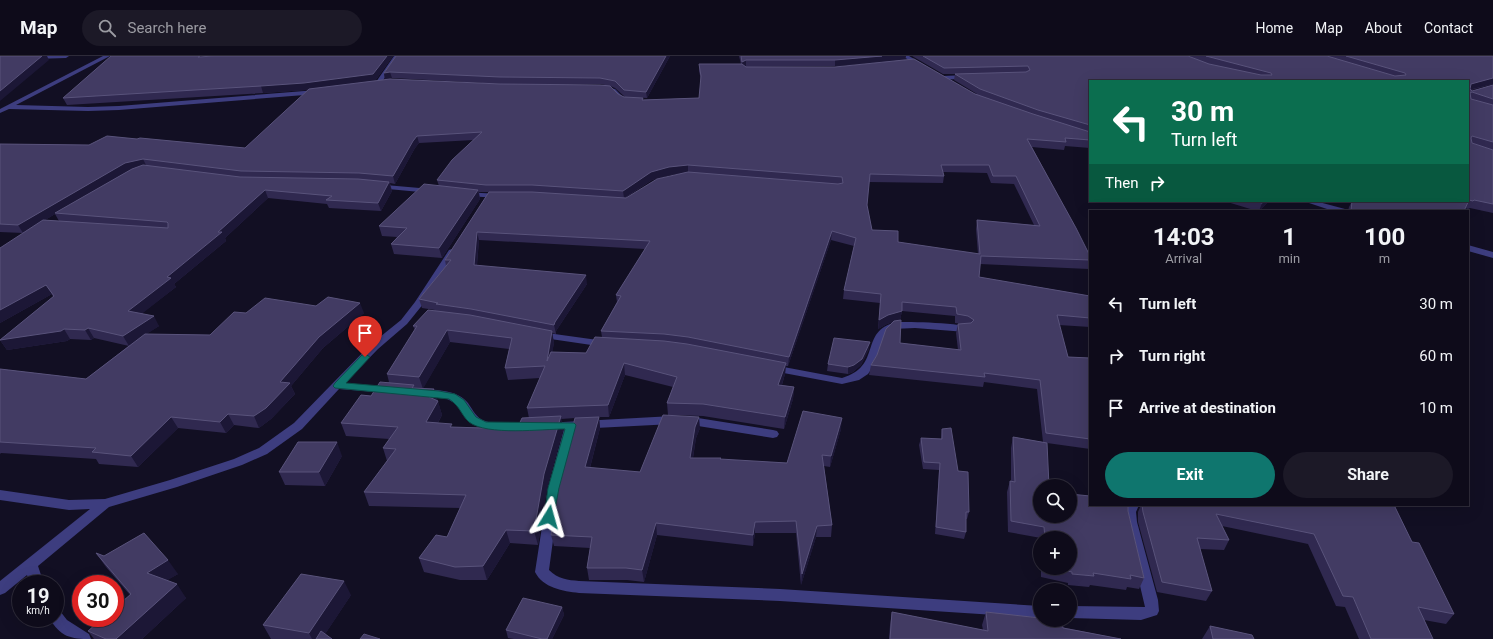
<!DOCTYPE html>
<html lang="en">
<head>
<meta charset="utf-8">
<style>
  :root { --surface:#0e0b1a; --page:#1c1927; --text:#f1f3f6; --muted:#9b9ba2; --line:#2e2b39; --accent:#0f766e }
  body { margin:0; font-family:Roboto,sans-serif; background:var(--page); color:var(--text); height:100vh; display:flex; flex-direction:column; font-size:15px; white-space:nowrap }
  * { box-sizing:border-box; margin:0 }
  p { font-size:13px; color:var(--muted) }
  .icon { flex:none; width:22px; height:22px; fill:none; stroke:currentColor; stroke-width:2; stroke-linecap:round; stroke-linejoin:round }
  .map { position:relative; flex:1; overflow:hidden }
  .panel { position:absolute; left:1089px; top:154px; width:380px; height:296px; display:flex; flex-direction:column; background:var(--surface); border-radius:0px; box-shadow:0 4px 16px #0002,0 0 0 1px var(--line) }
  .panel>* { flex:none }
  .banner { position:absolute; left:1089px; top:24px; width:380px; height:122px; border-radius:0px; box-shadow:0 4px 16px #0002,0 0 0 1px var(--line); background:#0b6e4f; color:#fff; overflow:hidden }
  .fabs { position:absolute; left:1033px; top:423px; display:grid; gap:8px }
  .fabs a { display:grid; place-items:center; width:44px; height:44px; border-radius:50%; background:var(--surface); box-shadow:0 4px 16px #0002,0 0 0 1px var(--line); font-size:20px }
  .speed { position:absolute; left:12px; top:519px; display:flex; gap:8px; font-size:20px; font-weight:700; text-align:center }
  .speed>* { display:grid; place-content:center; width:52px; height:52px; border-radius:50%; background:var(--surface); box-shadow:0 4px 16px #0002,0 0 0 1px var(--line); line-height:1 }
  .speed small { font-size:10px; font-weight:400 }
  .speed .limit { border:6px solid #d22; background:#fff; color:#111 }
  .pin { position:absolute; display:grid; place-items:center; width:34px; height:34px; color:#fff; margin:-41px -17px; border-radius:50% 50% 50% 0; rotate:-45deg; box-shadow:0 0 4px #0007 }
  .pin .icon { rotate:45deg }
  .me { position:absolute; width:44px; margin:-22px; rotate:8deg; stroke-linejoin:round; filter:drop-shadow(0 0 3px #0008) }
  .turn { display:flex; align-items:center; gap:14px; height:84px; padding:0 16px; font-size:18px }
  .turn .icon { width:52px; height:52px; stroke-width:2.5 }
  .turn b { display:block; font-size:28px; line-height:34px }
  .then { display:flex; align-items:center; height:38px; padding:0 16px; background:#0003; gap:8px; font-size:15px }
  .eta { display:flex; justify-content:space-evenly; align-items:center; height:68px; text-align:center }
  .eta b { font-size:24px; font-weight:700; line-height:28px }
  .primary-button { display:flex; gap:8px; margin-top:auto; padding:8px 16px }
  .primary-button a { flex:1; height:46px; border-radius:24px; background:var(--accent); color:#fff; font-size:16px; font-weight:700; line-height:46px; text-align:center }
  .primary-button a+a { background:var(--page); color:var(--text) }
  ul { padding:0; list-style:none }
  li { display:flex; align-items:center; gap:12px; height:52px; padding:0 16px }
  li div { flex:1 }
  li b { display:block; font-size:15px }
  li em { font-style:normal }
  header { display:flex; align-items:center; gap:24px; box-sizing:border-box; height:56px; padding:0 20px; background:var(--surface); border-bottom:1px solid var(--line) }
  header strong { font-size:19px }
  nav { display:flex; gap:22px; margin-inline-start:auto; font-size:14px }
  .search { width:280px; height:36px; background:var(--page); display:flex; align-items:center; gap:10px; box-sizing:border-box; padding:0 14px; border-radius:22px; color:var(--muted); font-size:15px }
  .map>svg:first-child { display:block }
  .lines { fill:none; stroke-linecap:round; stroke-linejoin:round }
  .minor { fill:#3d3d7f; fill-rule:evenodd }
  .wall { fill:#302950; fill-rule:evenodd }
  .shaded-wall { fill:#1c1736 }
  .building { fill:#423b63; stroke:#59537b; fill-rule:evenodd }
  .route { fill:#0f766e; stroke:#0a4d48 }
</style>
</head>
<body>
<header>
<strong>Map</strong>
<div class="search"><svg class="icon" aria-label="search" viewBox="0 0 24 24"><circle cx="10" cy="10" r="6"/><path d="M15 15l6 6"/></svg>Search here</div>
<nav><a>Home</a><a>Map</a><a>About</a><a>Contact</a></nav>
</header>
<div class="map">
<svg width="1493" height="583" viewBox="0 0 1493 583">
  <rect width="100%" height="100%" fill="#120f23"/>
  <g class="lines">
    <!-- minor -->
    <path class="minor" d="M32 0H69L66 2 34 3 32 2Z
      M103 0H110L16 49 88 51 119 50 317 34 320 36 317 38 119 54 88 55 9 53 0 57V53Z
      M394 0H400L381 27H377L376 26Z
      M902 0H909L926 10 921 11Z
      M967 19 970 21 969 22 943 24 940 22 943 20Z
      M600 30 615 33 624 42 632 45 629 47 620 44C614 35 608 35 598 33V31Z
      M374 128 431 133 435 135 431 137 377 132 373 130Z
      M464 136 499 138 503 140 499 142 467 140 463 138Z
      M1303 145H1315L1345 153 1346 155H1333Z
      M1468 189 1493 196V202L1468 195Z
      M452 193 456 196 424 247 407 268 378 293 345 327 388 331 393 334 392 336 388 337 339 333 302 373 267 398 242 409 177 431 109 451 38 510 44 528H30L27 519 5 537 0 539V525L90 453 69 454 0 444V434L69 444 105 443 170 424 234 403 259 392 294 367 370 289 401 264 415 246 449 194Z
      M896 266C907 266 965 266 971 273L966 276 915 272 892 273 887 277 884 282 875 308 868 318 859 324 842 328 773 315 768 312 773 309 842 322C883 310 858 276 896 266Z
      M540 276 605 285 610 288 605 291 537 281 535 279Z
      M422 333C437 334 458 334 468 347 473 354 476 362 485 365 498 370 517 367 531 366L535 367 537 370 535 373C520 377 484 377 472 367 463 361 461 350 451 345 441 339 429 341 418 338L417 336 418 334Z
      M673 360 698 362 773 374 777 375 779 378 777 381 773 382 698 370 673 368 576 373 560 432 549 514C558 523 568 524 579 525L780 533 1040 550V562L780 545 579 537C563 535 543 532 535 516L548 432 564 373H545L543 370 545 367Z
      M1127 449H1139L1136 456 1137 466 1158 544 1159 555 1157 559 1141 564 1070 562V550L1145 551 1125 466 1124 456Z
      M55 553 60 555 67 564 89 578 91 583C70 583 61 581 49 562H55Z"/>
  </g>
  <!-- wall -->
  <path class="wall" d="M214 0H393L375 25 306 34 263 37 67 49 63 42Z
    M396 0H670L647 42 625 41 615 32 610 30 618 38 624 41 643 42V44L699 42 701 24 699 15V8H741L739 0H906L905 4 835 10 745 11 977 38 954 24 955 18H943L912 0H1188L1200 5 1189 0H1493V28L1471 34 1472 35 1493 29V157L1470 152 1468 153 1465 152 1464 155H1348L1349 151 1352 145H1468L1090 25V92L1065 90 1064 94 1032 91 1090 200V210L1089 213 980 208 979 221 1090 240V271L1059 269 1068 301 1090 302V393L1047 387 1040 460 1128 455 1144 522 1139 533 1127 531 1126 534 1090 529 1089 531 1068 529V527L1041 521V512H1070V482H1041L1008 476 1007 436 1010 425 1011 426V392L1013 381 1043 386 1037 333 984 326 983 331 869 319 871 309 877 299 893 266 887 268 878 273 880 247 843 243 844 234 854 190 831 184 788 310H786L785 318 782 329 794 331 793 343 784 373 703 360 668 359 667 347 673 331 625 319 609 361H599L600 372 590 412 640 416 700 372 696 382 693 402 787 407 841 373 830 411 824 410 832 469 831 481H816L801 529 796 477H755L753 490 657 479 644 526 627 524H589L587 512 590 492 554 490 551 479 575 362 561 363 563 374 547 432 538 489 510 487 487 524H460L424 516 419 502 447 481 460 452 369 450 364 436 387 405 383 392 389 383 346 380 341 367 371 340 389 326 387 318 415 274 413 270 435 254 422 252 419 243 446 210 445 204 489 136H479L480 143 442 202 394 198 391 188 397 181 382 180 379 170 439 130 437 124 474 84 419 87 415 92 395 128 390 127 392 135 381 155 329 152 327 148 268 142 225 182 226 185 174 228 176 231 142 257 159 270 146 278 210 279 246 257H364L323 292 291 330 295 338 271 363 259 372 234 369 226 377 178 372 138 411 99 408 96 403 1 397 0 398V313L86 323 135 285 129 290 94 282 91 284 70 283 67 285 7 294 0 284 53 241 52 238 0 267 23 177 0 176V88L89 89 137 83 245 92 385 24 384 17ZM392 22 501 28H601L605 29 500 28 388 23ZM129 114 102 130 128 115ZM943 116 987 117 991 127 1014 128 1034 169 977 164 976 173 978 198 898 186 872 174 867 149 869 126 943 127 944 120ZM682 117 626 142H625L652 124 670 119ZM55 158 59 165 45 164ZM479 184 645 193 616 239 617 246 601 275 602 281 586 297 552 296 554 287 552 277 556 278V275L587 228 477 209ZM902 255 955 260V267L962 268H958L956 277 958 294 900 287V264ZM450 286 509 293 505 312 508 324 540 322 527 352 529 362 517 373 453 371 438 367 442 359 434 333 423 332Z
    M1224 145H1269L1259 155H1257Z
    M869 293 861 309 853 316 848 318 827 315 828 308Z
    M942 373 958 415 969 456 967 463H966V476L964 483 935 478 939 414 923 413 919 389 921 382 941 383Z
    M342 400 325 430 285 429 279 416Z
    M1141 449H1394L1412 486 1454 558 1446 568 1424 564 1433 583H1359L1345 551 1336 550 1308 488 1222 470 1229 484 1224 494 1200 493 1212 535 1206 545 1157 536 1138 466V456Z
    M96 497 104 500 178 518 167 524 186 542 142 583H94L88 575 130 539 106 511Z
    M351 539 325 578 332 583H271L263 569Z
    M562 551 564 559 552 583H514L508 582 506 574Z
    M892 556 983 574 982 569 986 556 1121 583H889L890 569Z
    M1210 570 1254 583H1202Z"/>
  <!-- shaded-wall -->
  <path class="shaded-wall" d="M42 0H47L49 4 0 45V35Z
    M387 0H393L375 25 306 34 263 37 261 30Z
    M666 0H670L647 42 646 36Z
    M882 0H906L905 4 835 10V4Z
    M746 4V10L742 13V6Z
    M390 16 392 22 385 24 384 17Z
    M1493 22V28L1468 34 1471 28Z
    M417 80 419 87 415 92 395 128 393 120 413 85Z
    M143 103 147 111 128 115 23 177 18 169 125 107Z
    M688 109V116L670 119 652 124 624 142 623 135 651 116 669 111Z
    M389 126 392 135 381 155 378 147Z
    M265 134 268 142 225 182 226 185 174 228 176 231 134 264 128 255 218 176Z
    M478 134 480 143 442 202 439 192Z
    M1265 145H1269L1259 155 1262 147Z
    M832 175 831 184 788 310 789 301Z
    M477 176 479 184 476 217 474 209Z
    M586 219 587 228 556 275V278L554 269 555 266Z
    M46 229 52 238 0 267V254Z
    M360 247 364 257 323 292 291 330 295 338 271 363 259 372 254 360 280 326 319 281Z
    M902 255 900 264 887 268 878 273 879 264 888 259Z
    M154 260 159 270 129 290 123 280Z
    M88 272 94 282 91 284 85 274Z
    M64 273 70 283 67 285 7 294 0 284Z
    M447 274 450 286 423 333 419 321Z
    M552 275 554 287 549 317 547 305Z
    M870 286 869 293 861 309 853 316 848 318V311Z
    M624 307 625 319 609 361 608 349Z
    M786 307 785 318 778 341V329Z
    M794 331 793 343 784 373 785 361Z
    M434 333 438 346 429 341Z
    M438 345 442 359 431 379 426 366Z
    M228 358 234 369 226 377 220 366Z
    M561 360 563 374 547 432 538 489 534 475 544 418Z
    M171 361 178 372 138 411 131 400Z
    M599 361 600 372 587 423 585 411Z
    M699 361 700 372 696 382 691 413 690 402 695 371Z
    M842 362 841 373 830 411 831 400Z
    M337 386 342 400 325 430 319 416Z
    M755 466V477L753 490V479Z
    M656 467 657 479 644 526 642 514Z
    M817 470 816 481 801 529 802 518Z
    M506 474 510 487 487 524 483 510Z
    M168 504 178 518 156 531 147 517Z
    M344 525 351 539 322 583H312L309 577Z
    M177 528 186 542 142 583H116Z
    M562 551 564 559 552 583H547Z"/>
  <!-- building -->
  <path class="building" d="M0 0H42L0 35Z
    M111 0H200L198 1 214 0H387L373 18 304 27 261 30 63 42Z
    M396 0H666L646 36 624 34 615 25 600 22 500 21 390 16 384 17Z
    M741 0H882L835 4H746L742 6Z
    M923 0H1188L1209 8 1261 19H1272L1271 17 1206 0H1327L1395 20 1406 19 1405 17 1346 0H1493V22L1471 28 1470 33 1472 35 1493 29V43L1472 36 1470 37 1471 43 1493 49V86L1472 80 1471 82 1472 87 1493 94V148L1474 144 1473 145 1469 144 1464 155H1351L1352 145H1468V25H1090V69L1038 54 980 33 955 18 1026 16 1030 14 1028 10 944 12Z
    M914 3 975 38 1033 58 1090 76V84L1065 82 1066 86 1027 83 1076 172 1090 200V204L981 200 979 221 1090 240V262L1057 259 1068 301 1090 302V383L1046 377 1040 324 984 317 985 321 871 309 877 299 886 273 894 265 901 264 900 287 961 294 958 268 971 267 974 264 968 260 957 258 956 251 902 246V255L888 259 879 264 881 238 844 234 856 182 832 175 789 301 688 281 664 278 601 275 621 240 616 239 650 185 477 176 474 209 586 219 555 266 554 269 471 253 436 248 438 247 419 243 451 204H445L489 136H532L626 142 657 123 688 116 838 128 843 127 842 121 688 109 669 111 651 116 623 135 532 129H486L437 124 452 104 482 76 417 80 413 85 393 120 359 117 241 115 143 103 125 107 18 169 0 168V88L89 89 107 80 137 83 140 82 245 92 309 33 390 23 500 28 600 29 610 30 618 38 624 41 643 42 642 44 699 42 701 20 699 8H742L746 11H835ZM941 109H989L993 120H1016L1040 170 977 164 980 198 898 186V175L872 174 867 149 870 118 944 120Z
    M143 109 240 121 358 123 389 126 378 147 326 144 332 140 265 134 218 176H222L167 221 171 222 128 255 154 260 123 280 88 272 85 274 64 273 61 275 0 284 54 240 46 229 0 254V192L43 164 168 172V167L167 166 55 157 132 113Z
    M424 128 478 134 439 192 391 188 407 172 379 170Z
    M1254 145H1265L1262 147Z
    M328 241 360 247 319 281 280 326 290 327 266 352 254 360 228 358 220 366 171 361 131 400 92 396 96 392 0 386V313L86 323 145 278 210 279 234 256 246 257 265 242 316 250Z
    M428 254 470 259 552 275 547 305 551 296 586 297 595 281 664 285 687 288 786 307 778 329 794 331 785 361 703 348 667 347 677 321 624 307 608 349 527 352 545 310 505 312 512 282 447 274 419 321 387 318 417 270H413Z
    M834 282 870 286 862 303 854 309 848 311 828 308Z
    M380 326 414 329 412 332 434 333 429 341 438 345 426 366 452 368 450 371 517 373 522 362 561 360 544 418 534 475 506 474 483 510 455 511 419 502 436 479 447 481 466 439 364 436 396 393 383 392 398 371 341 367 361 339 371 340Z
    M803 355 842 362 831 400 822 399 832 469 817 470 802 518 796 465 755 466 753 479 656 467 642 514 626 512H587L592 481 551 479 559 421 575 362 599 361 585 411 640 416 663 359 699 361 695 371 690 402H721L720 403 787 407Z
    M951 372 958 415 968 416 969 456H966V476L936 471 940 407 924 406 921 382 942 383V373Z
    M1013 381 1047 387 1049 430H1040V460H1070V438L1090 440V449H1128V455L1144 522 1130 519 1131 523 1093 517 1094 520 1072 518V516L1055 512H1070V482H1045L1044 471 1011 465 1010 425 1015 426Z
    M298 386H337L319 416H279Z
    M1142 449H1394L1412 486 1419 487 1454 558 1418 551 1433 583H1371L1353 541 1343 540 1314 478 1216 458 1229 484 1197 482 1212 535 1162 526 1143 456Z
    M144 477 168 504 147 517 177 528 116 583H106L88 575 103 562H115V552L131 538 96 497 104 500Z
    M301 518 344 525 309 577 263 569Z
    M523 542 562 551 547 583H542L506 574Z
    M892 556 988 575 986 556 1040 562V564H1061L1063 572 1121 583H890Z
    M1210 570 1252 579 1254 583H1213Z
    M321 575 332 583H316Z
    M364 578 380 583H360Z"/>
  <!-- route -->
  <path class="route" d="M365 298 370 301 346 327 439 335 455 338 464 344 476 361 486 366 574 367 576 369 559 432 553 464 549 465 545 464 544 461 548 432 565 373C542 373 487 380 469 366 461 359 461 351 449 343L335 332 333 330 335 327 362 299Z"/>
</svg>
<div class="fabs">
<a><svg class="icon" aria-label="search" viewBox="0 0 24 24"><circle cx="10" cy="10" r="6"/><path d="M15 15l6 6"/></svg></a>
<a>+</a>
<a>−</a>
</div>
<div class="speed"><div>19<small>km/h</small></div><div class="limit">30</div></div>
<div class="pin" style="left:365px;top:301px;background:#d93025"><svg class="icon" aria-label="arrive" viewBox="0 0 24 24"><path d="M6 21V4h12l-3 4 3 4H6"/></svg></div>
<svg class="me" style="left:549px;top:461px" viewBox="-20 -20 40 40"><path d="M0-17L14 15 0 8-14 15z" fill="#0f766e" stroke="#fff" stroke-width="4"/></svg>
<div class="banner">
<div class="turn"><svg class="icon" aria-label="left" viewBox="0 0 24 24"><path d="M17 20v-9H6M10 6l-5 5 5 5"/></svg><div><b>30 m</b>Turn left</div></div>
<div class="then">Then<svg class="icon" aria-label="right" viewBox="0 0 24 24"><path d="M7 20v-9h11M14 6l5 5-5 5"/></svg></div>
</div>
<section class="panel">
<div class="eta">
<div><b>14:03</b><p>Arrival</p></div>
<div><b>1</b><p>min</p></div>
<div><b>100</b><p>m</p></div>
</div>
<ul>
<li><svg class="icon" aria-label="left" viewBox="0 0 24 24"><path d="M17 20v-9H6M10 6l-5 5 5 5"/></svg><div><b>Turn left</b></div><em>30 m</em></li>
<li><svg class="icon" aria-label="right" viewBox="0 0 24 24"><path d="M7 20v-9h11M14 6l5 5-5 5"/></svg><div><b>Turn right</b></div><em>60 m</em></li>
<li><svg class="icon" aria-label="arrive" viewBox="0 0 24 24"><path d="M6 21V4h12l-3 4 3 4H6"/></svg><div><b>Arrive at destination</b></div><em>10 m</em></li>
</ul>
<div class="primary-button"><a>Exit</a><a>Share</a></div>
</section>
</div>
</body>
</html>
